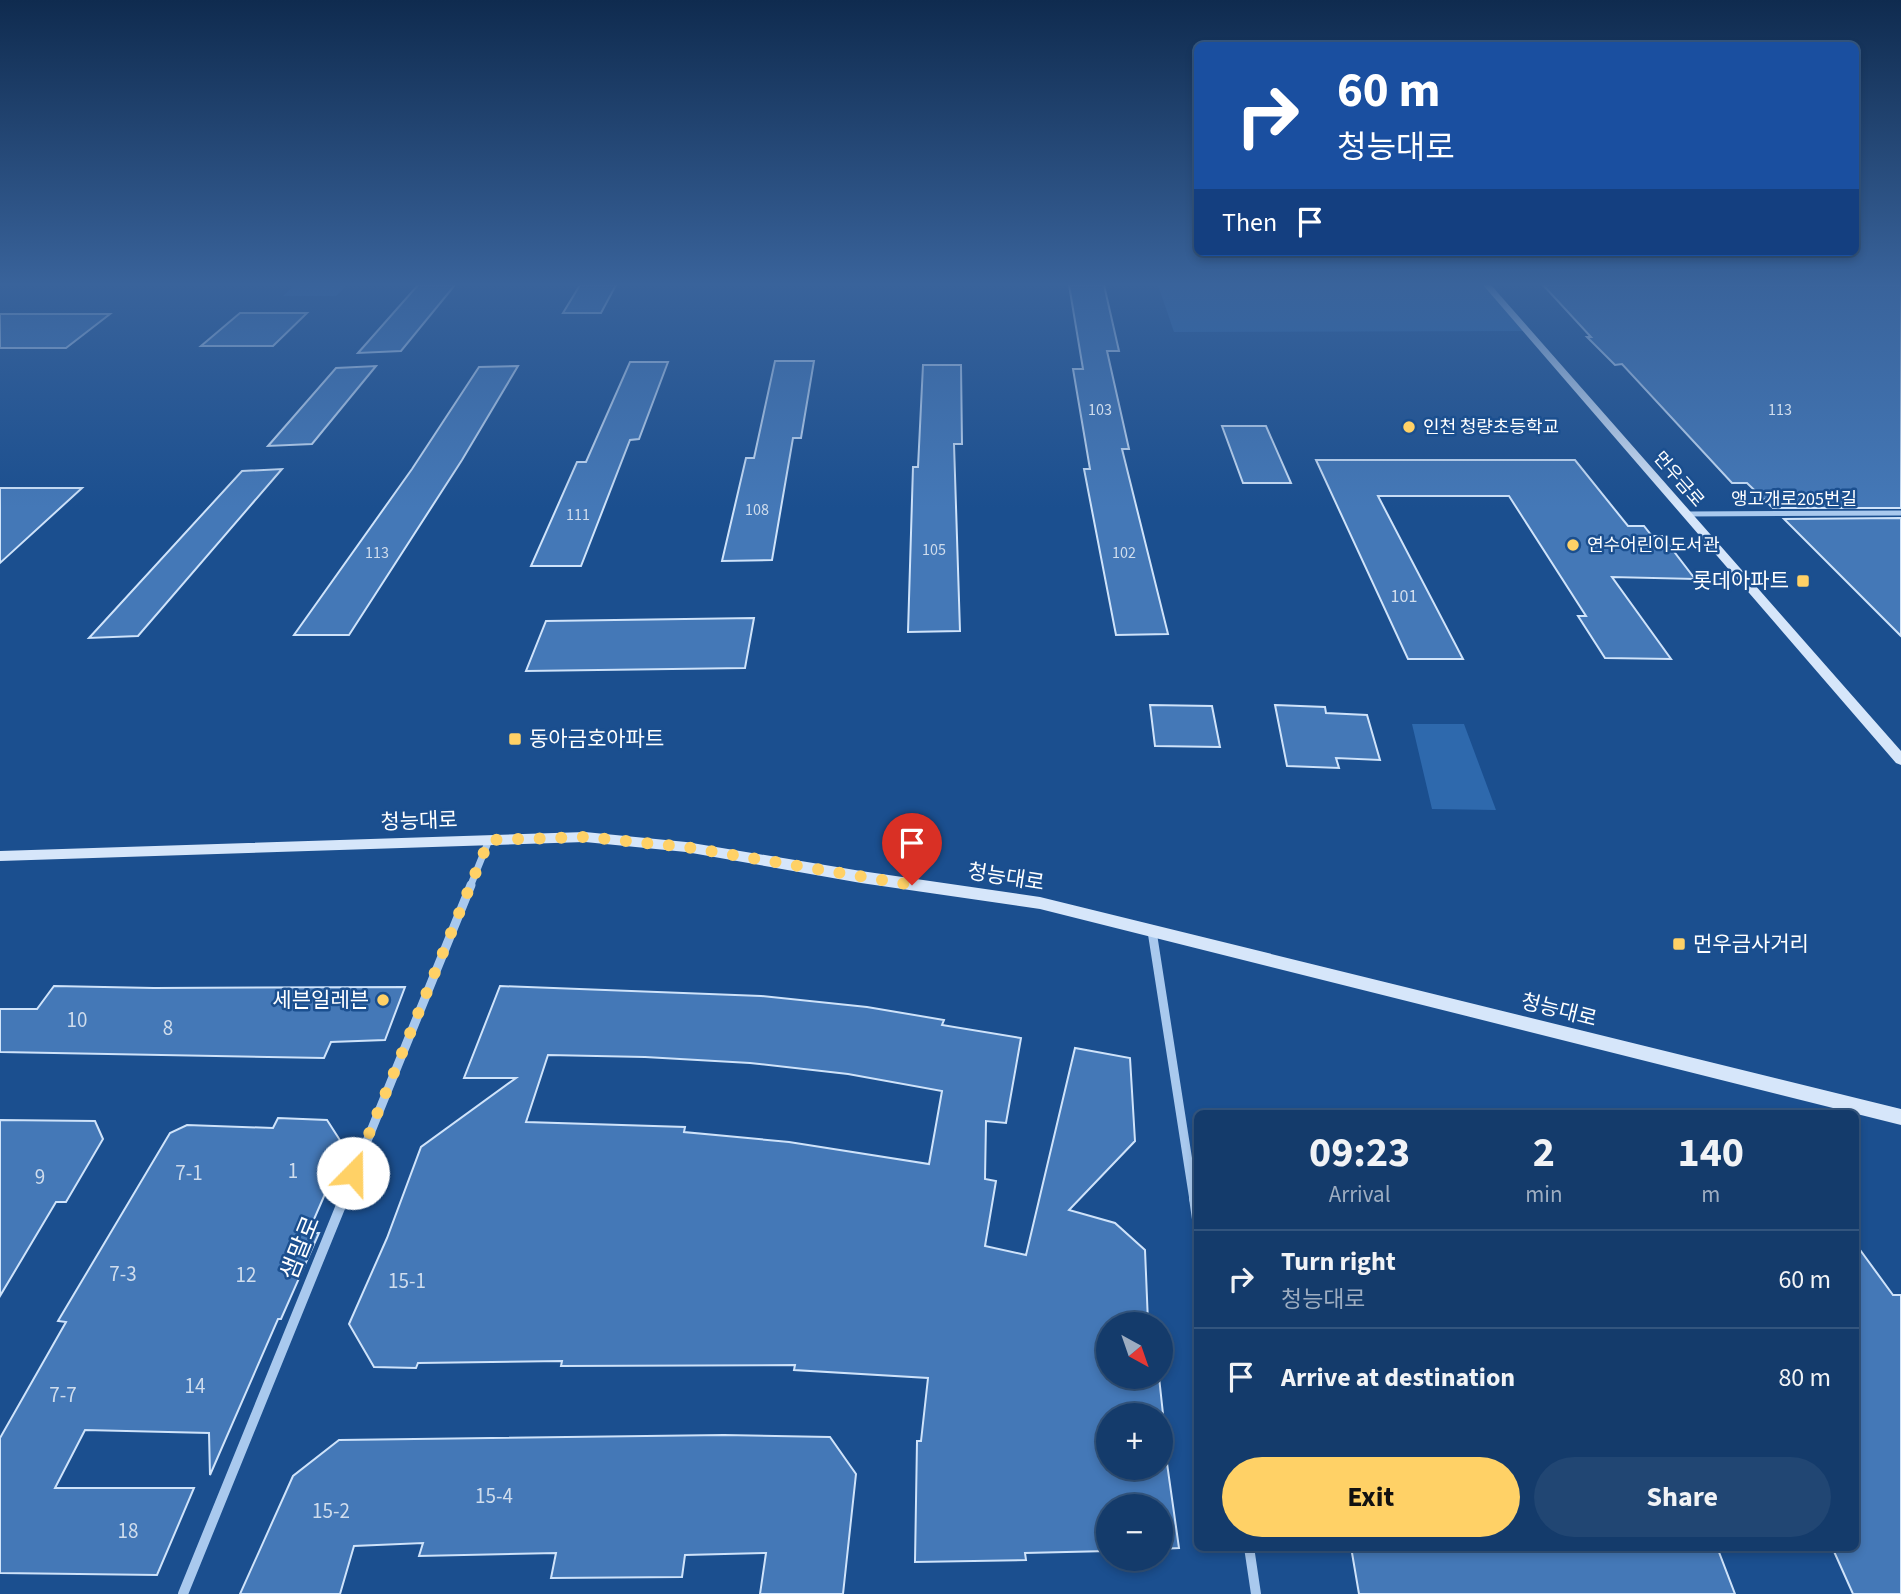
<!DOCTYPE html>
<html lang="en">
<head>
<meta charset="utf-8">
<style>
  :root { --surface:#143b6b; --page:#214673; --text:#f1f3f6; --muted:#9dadc1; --line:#33557e; --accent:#ffd166 }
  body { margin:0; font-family:"Source Sans 3","Noto Sans KR",sans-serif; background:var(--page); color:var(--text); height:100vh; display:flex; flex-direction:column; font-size:26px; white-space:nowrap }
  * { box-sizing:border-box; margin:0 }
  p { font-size:23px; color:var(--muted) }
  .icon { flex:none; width:38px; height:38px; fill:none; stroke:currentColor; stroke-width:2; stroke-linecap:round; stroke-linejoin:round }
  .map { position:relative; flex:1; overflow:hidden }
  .panel { position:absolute; left:1194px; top:1110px; width:665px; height:441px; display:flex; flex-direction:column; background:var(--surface); border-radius:10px; box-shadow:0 4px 10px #0003,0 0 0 2px var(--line) }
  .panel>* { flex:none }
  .hud { position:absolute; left:1194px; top:42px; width:665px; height:214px; border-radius:10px; box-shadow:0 4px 10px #0003,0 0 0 2px var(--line); background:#1a4fa0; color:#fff; overflow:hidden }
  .needle { width:46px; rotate:140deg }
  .controls { position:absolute; left:1096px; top:1312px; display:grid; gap:14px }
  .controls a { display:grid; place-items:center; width:77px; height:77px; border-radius:50%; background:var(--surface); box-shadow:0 4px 10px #0003,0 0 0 2px var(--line); font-size:35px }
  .pin { position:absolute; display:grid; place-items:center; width:60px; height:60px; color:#fff; margin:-72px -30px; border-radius:50% 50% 50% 0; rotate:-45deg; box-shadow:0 0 7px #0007 }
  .pin .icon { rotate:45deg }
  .me { position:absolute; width:77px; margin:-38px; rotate:22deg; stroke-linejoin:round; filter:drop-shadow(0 0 5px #0008) }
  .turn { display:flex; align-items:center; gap:24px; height:147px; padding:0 28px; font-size:32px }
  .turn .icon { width:91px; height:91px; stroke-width:2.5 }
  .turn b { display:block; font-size:49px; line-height:60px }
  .then { display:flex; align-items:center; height:66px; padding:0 28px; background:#0003; gap:14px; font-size:26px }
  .eta { display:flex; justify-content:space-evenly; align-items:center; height:119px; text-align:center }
  .eta b { font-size:42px; font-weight:700; line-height:49px }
  .cta { display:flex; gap:14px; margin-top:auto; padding:14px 28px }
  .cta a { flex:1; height:80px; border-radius:42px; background:var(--accent); color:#111; font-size:28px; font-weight:700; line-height:80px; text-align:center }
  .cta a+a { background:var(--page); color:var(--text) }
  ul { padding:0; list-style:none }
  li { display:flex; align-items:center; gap:21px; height:98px; padding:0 28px; border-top:2px solid var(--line) }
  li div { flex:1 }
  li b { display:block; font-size:26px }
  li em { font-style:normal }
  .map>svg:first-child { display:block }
  .green { fill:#2e69ad }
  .building { fill:#4478b7; stroke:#cfe3fa; stroke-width:2; fill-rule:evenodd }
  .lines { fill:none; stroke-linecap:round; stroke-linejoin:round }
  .minor-far3 { stroke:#a9c9ee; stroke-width:5 }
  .minor-far2 { stroke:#a9c9ee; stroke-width:7 }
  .minor-far1 { stroke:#a9c9ee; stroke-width:9 }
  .minor { stroke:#a9c9ee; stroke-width:10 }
  .secondary { fill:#d6e6fa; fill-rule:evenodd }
  .route { stroke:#ffd166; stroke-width:12; stroke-dasharray:0 21.6 }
  .poi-dot { fill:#ffd166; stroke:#1b4f8f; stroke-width:2.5 }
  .labels { text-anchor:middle; stroke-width:5; stroke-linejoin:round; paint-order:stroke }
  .far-number-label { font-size:16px; fill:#d0dded }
  .far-poi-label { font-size:18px; fill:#fff; stroke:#1b4f8f; text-anchor:start }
  .far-street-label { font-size:18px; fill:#fff; stroke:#1b4f8f }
  .number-label { font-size:18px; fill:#d0dded }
  .poi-label { font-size:21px; fill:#fff; stroke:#1b4f8f; text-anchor:end }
  .street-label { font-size:21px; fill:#fff; stroke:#1b4f8f }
  .near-number-label { font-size:21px; fill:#d0dded }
  .near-street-label { font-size:24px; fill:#fff; stroke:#1b4f8f }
</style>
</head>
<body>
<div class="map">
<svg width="1901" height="1594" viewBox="0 0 1901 1594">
  <rect width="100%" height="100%" fill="#1b4f8f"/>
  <!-- green -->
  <path class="green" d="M295 285H347L336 296H283Z
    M1158 285H1487L1527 331 1174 332Z
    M1412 724H1464L1496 810 1432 809Z"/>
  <!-- building -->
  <path class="building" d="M418 285H455L401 351 358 353Z
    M580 285H616L601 313H563Z
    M1069 285H1104L1119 351H1107L1129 449H1122L1168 634 1116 635 1084 469H1090L1073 369H1083Z
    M1543 285H1901V508H1773L1747 483H1732L1622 364 1615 365 1587 337H1591Z
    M240 313H307L273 346H201Z
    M0 314H110L66 348H0Z
    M775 361H814L801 438H793L772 560 722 561 746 458H754Z
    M630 362H668L639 439 630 440 581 566H531L577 462H586Z
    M923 365H961L962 444H954L960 631 908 632 913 467H918Z
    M376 366 312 444 268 446 336 368Z
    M518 366 462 460 349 635H294L412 469 479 367Z
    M1222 426H1266L1291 483H1243Z
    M1316 460H1575L1628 526H1644L1652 536H1662L1695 579 1612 577 1671 659 1605 658 1578 616H1586L1509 496H1378L1463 659H1408Z
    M282 469 138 636 89 638 242 471Z
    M0 488H82L0 563Z
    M1901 518V636L1784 519Z
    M754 618 745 668 526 671 546 621Z
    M1150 705 1212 706 1220 747 1155 746Z
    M1275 705 1325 707 1326 713 1367 715 1380 760 1336 758 1339 768 1287 766Z
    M54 986 154 988 405 987 385 1040 331 1042 324 1058 0 1052V1009H37Z
    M500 986 761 996 867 1007 944 1020 942 1025 1021 1038 1006 1123 986 1121 985 1179 996 1181 985 1246 1026 1255 1075 1048 1130 1058 1135 1141 1069 1210 1115 1223 1145 1250 1148 1322 1154 1325H1108V1377H1159L1163 1414H1160L1179 1548 1160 1549V1507H1108V1551L1025 1553 1026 1560 915 1562 917 1441H921L928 1378 794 1370 795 1365 561 1366 562 1361 418 1363 416 1368 374 1367 349 1324 387 1238 421 1147 516 1078H464ZM548 1055 645 1057 750 1063 848 1074 942 1091 929 1164 789 1142 684 1132 685 1127 526 1122ZM1108 1416H1160V1468H1108Z
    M278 1118 327 1120 345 1148 308 1233H319L281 1319H278L210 1475 209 1433 85 1430 55 1488H194L157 1575 0 1573V1438L66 1322 58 1321 170 1133 187 1125 273 1128Z
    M0 1120 95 1121 103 1139 66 1202H56L0 1296Z
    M1855 1243 1893 1295H1901V1594H1853L1832 1547H1855Z
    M724 1435 830 1437 856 1474 843 1594H760L766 1553 685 1555 682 1577 551 1578 556 1553 419 1556 423 1543 354 1546 340 1594H240L293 1476 339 1440Z
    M1351 1547H1717L1735 1594H1359Z"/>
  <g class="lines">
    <!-- minor-far3 -->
    <path class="minor-far3" d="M1686 514 1901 513"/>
    <!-- minor-far2 -->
    <path class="minor-far2" d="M470 887 489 840"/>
    <!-- minor-far1 -->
    <path class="minor-far1" d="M1152 931 1194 1200
      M343 1200 471 885"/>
    <!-- minor -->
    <path class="minor" d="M1194 1198 1197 1219
      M1249 1547 1256 1594
      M183 1594 344 1198"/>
    <!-- secondary -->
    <path class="secondary" d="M1483 285H1491L1901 751V765L1896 763Z
      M585 832 686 842 861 871 1040 897 1901 1109V1125L1040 909 861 883 686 852 585 842 0 861V851Z"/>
  </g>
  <!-- sky -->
  <linearGradient id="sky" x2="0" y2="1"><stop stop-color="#0f2b4f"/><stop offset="0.56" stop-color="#39639b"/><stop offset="1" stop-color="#39639b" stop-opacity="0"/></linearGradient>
  <rect width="1901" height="508" fill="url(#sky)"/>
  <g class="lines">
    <!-- route -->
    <path class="route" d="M353 1173 489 840 586 837 686 847 912 885"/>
  </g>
  <!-- markers -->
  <g class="poi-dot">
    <circle cx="1409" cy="427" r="7"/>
    <circle cx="1573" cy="545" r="7"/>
    <rect x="1796" y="574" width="14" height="14" rx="3.5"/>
    <rect x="508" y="732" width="14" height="14" rx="3.5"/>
    <rect x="1672" y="937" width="14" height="14" rx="3.5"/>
    <circle cx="383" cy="1000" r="7"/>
  </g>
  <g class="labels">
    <!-- far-number labels -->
    <g class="far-number-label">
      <text x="1100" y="415">103</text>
      <text x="1780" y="415">113</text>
      <text x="757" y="515">108</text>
      <text x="578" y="520">111</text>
      <text x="934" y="555">105</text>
      <text x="377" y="558">113</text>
      <text x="1124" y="558">102</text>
    </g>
    <!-- far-poi labels -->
    <g class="far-poi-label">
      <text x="1423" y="433">인천 청량초등학교</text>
      <text x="1587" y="551">연수어린이도서관</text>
    </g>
    <!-- far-street labels -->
    <g class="far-street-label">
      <text transform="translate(1679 479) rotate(49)" y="6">먼우금로</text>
      <text x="1794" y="505">앵고개로205번길</text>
    </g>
    <!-- number labels -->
    <g class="number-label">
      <text x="1404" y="602">101</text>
    </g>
    <!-- poi labels -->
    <g class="poi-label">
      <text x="1789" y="588">롯데아파트</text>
      <text x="529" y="746" text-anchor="start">동아금호아파트</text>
      <text x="1693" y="951" text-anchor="start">먼우금사거리</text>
      <text x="369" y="1007">세븐일레븐</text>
    </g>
    <!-- street labels -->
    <g class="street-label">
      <text transform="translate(419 821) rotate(-2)" y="7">청능대로</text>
      <text transform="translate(1006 877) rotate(9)" y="7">청능대로</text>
      <text transform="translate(1559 1010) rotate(14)" y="7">청능대로</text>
    </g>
    <!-- near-number labels -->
    <g class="near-number-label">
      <text x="77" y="1027">10</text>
      <text x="168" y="1035">8</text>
      <text x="293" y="1178">1</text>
      <text x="189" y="1180">7-1</text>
      <text x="40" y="1184">9</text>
      <text x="123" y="1281">7-3</text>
      <text x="246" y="1282">12</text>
      <text x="407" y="1288">15-1</text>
      <text x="195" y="1393">14</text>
      <text x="63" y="1402">7-7</text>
      <text x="494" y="1503">15-4</text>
      <text x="331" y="1518">15-2</text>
      <text x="128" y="1538">18</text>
    </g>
    <!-- near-street labels -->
    <g class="near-street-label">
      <text transform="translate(300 1248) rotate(-68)" y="8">샘말로</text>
    </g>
  </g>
</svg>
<div class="controls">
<a><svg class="needle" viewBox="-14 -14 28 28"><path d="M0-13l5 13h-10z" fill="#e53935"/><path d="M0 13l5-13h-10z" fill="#9dadc1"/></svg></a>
<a>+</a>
<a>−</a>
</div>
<div class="pin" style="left:912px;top:885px;background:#d93025"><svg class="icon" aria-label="arrive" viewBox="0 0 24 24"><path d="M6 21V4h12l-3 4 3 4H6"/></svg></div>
<svg class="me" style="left:353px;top:1173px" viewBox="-20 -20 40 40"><circle r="19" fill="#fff"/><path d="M0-13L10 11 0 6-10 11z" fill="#ffd166"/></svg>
<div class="hud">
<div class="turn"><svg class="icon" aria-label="right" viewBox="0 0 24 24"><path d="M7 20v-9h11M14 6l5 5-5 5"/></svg><div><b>60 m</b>청능대로</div></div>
<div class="then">Then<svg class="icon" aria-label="arrive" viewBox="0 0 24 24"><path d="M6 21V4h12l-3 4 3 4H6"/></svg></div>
</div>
<section class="panel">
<div class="eta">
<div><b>09:23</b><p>Arrival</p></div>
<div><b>2</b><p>min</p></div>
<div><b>140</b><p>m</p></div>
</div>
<ul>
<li><svg class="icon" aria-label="right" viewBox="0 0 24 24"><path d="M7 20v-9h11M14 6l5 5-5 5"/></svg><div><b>Turn right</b><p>청능대로</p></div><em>60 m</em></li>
<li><svg class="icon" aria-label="arrive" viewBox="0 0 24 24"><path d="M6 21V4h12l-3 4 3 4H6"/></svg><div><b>Arrive at destination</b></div><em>80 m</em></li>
</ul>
<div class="cta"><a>Exit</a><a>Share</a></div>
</section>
</div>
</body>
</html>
